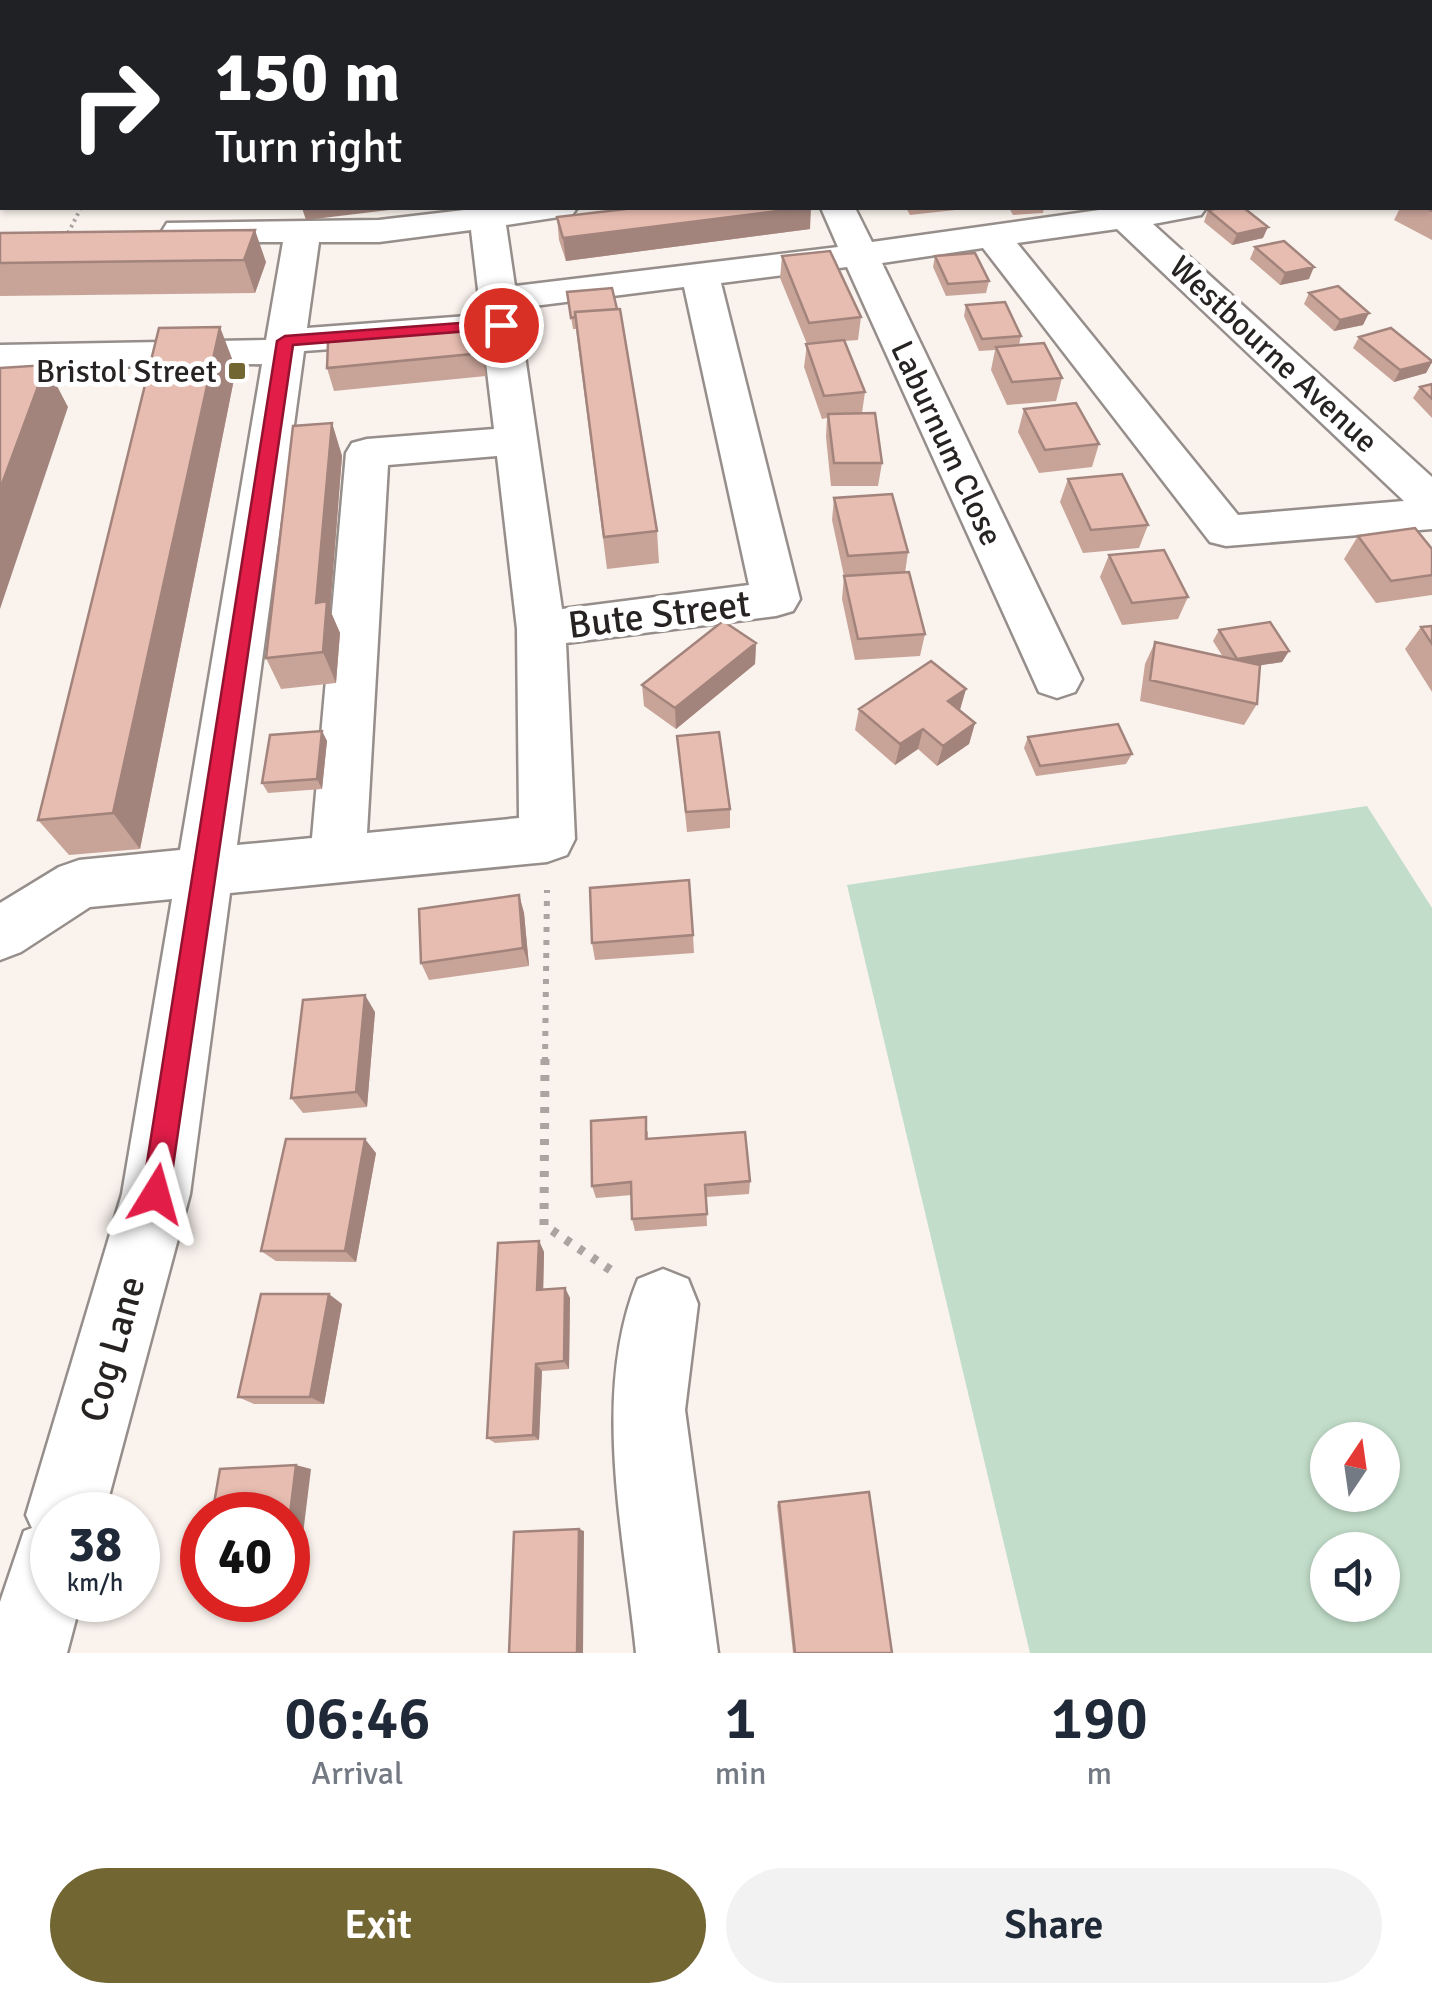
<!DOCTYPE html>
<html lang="en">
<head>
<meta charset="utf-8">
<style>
  :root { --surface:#fff; --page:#f2f2f3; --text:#1f2937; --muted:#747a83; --accent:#726733 }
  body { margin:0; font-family:Signika,sans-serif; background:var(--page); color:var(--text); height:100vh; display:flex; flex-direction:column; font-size:38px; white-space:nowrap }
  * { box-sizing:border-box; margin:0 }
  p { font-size:32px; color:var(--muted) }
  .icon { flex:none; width:55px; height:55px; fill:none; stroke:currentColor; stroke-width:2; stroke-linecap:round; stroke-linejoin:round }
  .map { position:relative; height:1653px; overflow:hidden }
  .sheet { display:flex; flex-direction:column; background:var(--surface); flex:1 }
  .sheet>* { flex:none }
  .top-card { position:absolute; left:0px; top:0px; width:1432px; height:210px; box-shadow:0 2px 8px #0004; background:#202124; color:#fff; overflow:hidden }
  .needle { width:65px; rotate:13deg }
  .tools { position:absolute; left:1310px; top:1422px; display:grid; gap:20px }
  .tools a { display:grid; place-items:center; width:90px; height:90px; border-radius:50%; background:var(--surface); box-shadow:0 2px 8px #0004; font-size:50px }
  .speed { position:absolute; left:30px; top:1492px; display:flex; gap:20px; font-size:50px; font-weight:700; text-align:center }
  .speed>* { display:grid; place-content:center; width:130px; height:130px; border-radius:50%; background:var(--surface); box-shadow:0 2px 8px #0004; line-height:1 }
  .speed small { font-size:25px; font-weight:400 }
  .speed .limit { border:15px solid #d22; background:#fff; color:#111 }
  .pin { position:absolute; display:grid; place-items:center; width:85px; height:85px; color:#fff; margin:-42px; border:5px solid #fff; border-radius:50%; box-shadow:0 2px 10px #0007 }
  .me { position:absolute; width:110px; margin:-55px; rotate:8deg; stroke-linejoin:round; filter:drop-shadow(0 0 8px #0008) }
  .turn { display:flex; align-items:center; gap:35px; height:210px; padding:0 50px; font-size:45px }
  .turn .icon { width:130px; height:130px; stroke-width:2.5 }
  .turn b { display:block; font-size:70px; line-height:85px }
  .eta { display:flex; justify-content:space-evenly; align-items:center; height:170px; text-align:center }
  .eta b { font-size:60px; font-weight:600; line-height:70px }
  .cta { display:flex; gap:20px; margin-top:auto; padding:20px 50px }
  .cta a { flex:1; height:115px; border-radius:60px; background:var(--accent); color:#fff; font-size:40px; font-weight:600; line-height:115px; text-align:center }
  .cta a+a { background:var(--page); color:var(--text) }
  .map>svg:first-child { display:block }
  .green { fill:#c2deca; fill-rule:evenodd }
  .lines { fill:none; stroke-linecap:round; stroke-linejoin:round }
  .minor-casing { stroke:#958e8a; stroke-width:5 }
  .path-far2 { stroke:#aba5a2; stroke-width:4; stroke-dasharray:2.5 4; stroke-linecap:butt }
  .path-far1 { stroke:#aba5a2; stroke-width:6; stroke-dasharray:5 8; stroke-linecap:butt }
  .path { stroke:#aba5a2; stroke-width:9; stroke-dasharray:6 10; stroke-linecap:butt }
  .minor { fill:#fff; fill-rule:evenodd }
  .wall { fill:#c8a398 }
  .shaded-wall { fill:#a2847c }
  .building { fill:#e8bdb1; stroke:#a2847c; stroke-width:2.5 }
  .route { fill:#e11d48; stroke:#92132f; stroke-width:2.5 }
  .poi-dot { fill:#726733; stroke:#fff; stroke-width:4 }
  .labels { text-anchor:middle; stroke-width:10; stroke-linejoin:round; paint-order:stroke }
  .far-street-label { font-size:32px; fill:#262322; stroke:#fff }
  .far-poi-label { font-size:32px; fill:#262322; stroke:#fff; text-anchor:end }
  .street-label { font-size:38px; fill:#262322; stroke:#fff }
</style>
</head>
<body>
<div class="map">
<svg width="1432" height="1653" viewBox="0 0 1432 1653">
  <rect width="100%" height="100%" fill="#f9f2ed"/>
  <!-- green -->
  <path class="green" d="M1367 806 1432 908V1653H1030L847 885ZM1328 1440H1382V1495H1328ZM1328 1550H1382V1605H1328Z"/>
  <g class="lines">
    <defs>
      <path id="minor" d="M753 0H783L784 2H755Z
        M1430 15 1432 16V34L1430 33Z
        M1430 163H1432V184H1430Z
        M481 208H577L572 215 506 225 515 286 838 247 821 208H855L872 242 1099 210 1098 208H1206L1201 215 1153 224 1432 477V529L1226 546 1210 542 983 248 882 263 1082 679 1075 692 1057 698 1039 692 847 267 721 283 800 599 793 611 776 616 566 643 575 839 567 855 547 862 230 893 190 1194 104 1515H52V1600H81L67 1653H0V1602L24 1531 32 1528 26 1515 122 1194 172 899 90 907 21 952 0 960V903L59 867 79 860 180 850 262 364 0 369V345L266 340 283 242H180L167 239 162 231 167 223 379 220ZM1117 229 1404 501 1238 515 1017 243ZM471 230 481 315 307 328 319 242H379ZM684 287 749 585 562 609 518 308ZM483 338 494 429 367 439 352 443 346 453 312 838 237 845 304 351ZM497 456 517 629 519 818 367 833 388 465Z
        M663 1269 688 1279 698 1304 685 1410 718 1653H636C624 1534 591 1393 638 1279Z"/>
    </defs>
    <!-- minor casing -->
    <use href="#minor" class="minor-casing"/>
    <!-- path-far2 -->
    <path class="path-far2" d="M68 233 81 208"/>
    <!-- path-far1 -->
    <path class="path-far1" d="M545 1062 547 890"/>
    <!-- path -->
    <path class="path" d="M545 1059 544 1225 612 1271"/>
    <!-- minor -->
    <use href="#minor" class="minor"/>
  </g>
  <!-- wall -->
  <path class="wall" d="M0 156H2V198H0Z
    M1432 186V240L1394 220 1400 208H1430Z
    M906 208H956L955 210 910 215Z
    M1009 208H1044L1043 213 1013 215Z
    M1208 210 1263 238 1232 245 1204 222Z
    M557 217 810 229 566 261 559 240Z
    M0 233 266 262 255 293 0 296Z
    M1255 247 1309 279 1280 285 1250 259Z
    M782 256 861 317 858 340 845 341 865 392 862 413 882 463 878 486H831L826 437 827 418 822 419 804 367 807 344 780 278Z
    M935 256 989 281 986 293 946 296 933 267Z
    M567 292 657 531 659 563 607 569 576 329H573Z
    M1309 293 1363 325 1334 331 1304 304Z
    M966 305 1021 336 1019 345 1062 378 1056 401 1007 405 991 370 995 350 979 351 964 316Z
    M1359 337 1432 361V362L1426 373 1394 382 1353 348Z
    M485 351 486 376 334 391 327 368Z
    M236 369 140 849 69 855 38 820Z
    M1432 384V418L1413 398 1420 387Z
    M1024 409 1099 444 1092 467 1039 473 1018 432Z
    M332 423 342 456 330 610 340 633 336 683 281 689 266 658Z
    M1068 479 1148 525 1139 548 1083 553 1060 502Z
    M834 498 908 552 905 573 925 634 920 656 855 660 842 599 844 576 832 520Z
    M1358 536 1432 549V595L1376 603 1344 559Z
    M1109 555 1188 597 1178 619 1122 625 1100 577Z
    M1432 626V692L1405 649 1421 627Z
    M1219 630 1289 651 1282 662 1260 665 1257 704 1244 725 1140 701 1145 664 1155 642 1223 657 1213 641Z
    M756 643 755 664 676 729 644 706 642 685Z
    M966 689 959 710 975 723 969 744 937 766 918 749 895 765 855 730 859 709Z
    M322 731 327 741 322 789 268 793 262 783Z
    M677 736 730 809V828L687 832Z
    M1028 737 1132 754 1126 764 1036 776 1024 748Z
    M519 895 524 913 529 966 429 980 421 963Z
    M693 935 694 953 595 960 592 943Z
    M375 1012 367 1107 303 1113 291 1098Z
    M648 1131V1139L750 1181 749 1194 706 1197 707 1226 635 1231 632 1219V1195L596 1198 592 1186Z
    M376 1153 356 1262 276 1261 261 1251Z
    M539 1241 544 1252 543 1290 565 1288 570 1298 569 1369 542 1371 539 1440 495 1443 487 1438Z
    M342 1304 324 1404H254L238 1397Z
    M779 1502 892 1653H793L777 1505Z"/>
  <!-- shaded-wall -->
  <path class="shaded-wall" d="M670 0H691V2H644Z
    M1041 0H1061V2H1032Z
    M1346 0H1365L1362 2H1343Z
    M302 208H389V210L306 220Z
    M801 208H811L810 229 566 261 563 238Z
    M1268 227 1263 238 1232 245 1237 234Z
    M255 230 266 262 255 293 244 260Z
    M1314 267 1309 279 1280 285 1285 273Z
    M1369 313 1363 325 1334 331 1340 320Z
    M220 327 236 369 140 849 113 813Z
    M480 328 485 351 486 376 482 353Z
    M1432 362 1426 373 1394 382 1400 370Z
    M46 365 68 407 0 609V489Z
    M332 423 342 456 330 610 340 633 336 683 323 652 316 603Z
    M756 643 755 664 676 729 675 708Z
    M1289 651 1282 662 1231 670 1237 659Z
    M966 689 960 710 942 722 948 701Z
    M975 723 969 744 937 766 943 746Z
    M923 729 918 749 895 765 900 744Z
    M322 731 327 741 322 789 317 779Z
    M519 895 524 913 529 966 523 948Z
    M365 995 375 1012 367 1107 356 1092Z
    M365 1139 376 1153 356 1262 345 1251Z
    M539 1241 544 1252 543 1300 537 1290Z
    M565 1288 570 1298 569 1369 564 1361Z
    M329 1294 342 1304 324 1404 310 1397Z
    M536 1364 542 1371 539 1440 533 1435Z
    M296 1465 311 1469 296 1591H288V1530Z
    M579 1529 584 1531 583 1653H577Z"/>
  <!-- building -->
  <path class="building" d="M201 0H238L237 2H200Z
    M498 0H537L538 2H498Z
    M556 0H613L614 2H557Z
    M634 0H670L644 2H636Z
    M969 0H1004L1007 2H956Z
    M1017 0H1041L1032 2H1020Z
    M1290 0H1346L1343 2H1287Z
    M1430 41 1432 42V64L1430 66Z
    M0 156H2V175L0 176Z
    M1430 186H1432V211L1426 208H1430Z
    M634 208H801L563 238 557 217Z
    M1220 208H1244L1268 227 1237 234 1208 210Z
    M255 230 244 260 0 263V233Z
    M1284 241 1314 267 1285 273 1255 247Z
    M830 251 861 317 809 323 782 256Z
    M975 253 989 281 948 284 935 256Z
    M1338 286 1369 313 1340 320 1309 293Z
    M612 288 617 309 575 312V317L571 318 567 292Z
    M1005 302 1021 336 982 339 966 305Z
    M620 309 657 531 604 537 575 312Z
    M220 327 113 813 38 820 159 328Z
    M480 328 482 353 327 368 328 342Z
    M1391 328 1432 361V362L1400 370 1359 337Z
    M844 340 865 392 824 396 806 344Z
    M1044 343 1062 378 1012 382 996 347Z
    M46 365 0 489V368Z
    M1432 384V399L1420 387Z
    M1076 403 1099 444 1045 450 1024 409Z
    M875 413 882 463H834L828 414Z
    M332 423 316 603 327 601 323 652 266 658 293 426Z
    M1122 474 1148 525 1091 530 1068 479Z
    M892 494 908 552 848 556 834 498Z
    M1415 528 1432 549V575L1391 581 1358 536Z
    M1164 550 1188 597 1132 603 1109 555Z
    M909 572 925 634 858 639 844 576Z
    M723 621 756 643 675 708 642 685Z
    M1270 622 1289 651 1237 659 1219 630Z
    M1432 626V644L1421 627Z
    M1155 642 1260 665 1257 704 1150 680Z
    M931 661 966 689 948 701 975 723 943 746 923 729 900 744 859 709Z
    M1118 724 1132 754 1040 766 1028 737Z
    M322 731 317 779 262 783 270 735Z
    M719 732 730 809 686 812 677 736Z
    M689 880 693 935 592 943 590 888Z
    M519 895 523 948 421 963 419 909Z
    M365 995 356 1092 291 1098 303 1000Z
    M646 1117V1139L745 1132 750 1181 705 1185 707 1214 632 1219 631 1182 592 1186 591 1121Z
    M286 1139H365L345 1251H261Z
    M539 1241 537 1290 565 1288 564 1361 536 1364 533 1435 487 1438 498 1243Z
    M261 1294H329L310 1397H238Z
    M296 1465 288 1530V1515H212L220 1469Z
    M869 1492 892 1653H795L779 1502Z
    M579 1529 577 1653H509L514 1532Z
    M202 1568V1596L197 1597Z"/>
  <!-- route -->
  <path class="route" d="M501 320 507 321V328L293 345 169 1194 165 1204 156 1208 146 1204 142 1194 277 341 285 336Z"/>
  <!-- markers -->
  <rect class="poi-dot" x="227" y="361" width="20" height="20" rx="5"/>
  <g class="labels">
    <!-- far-street labels -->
    <g class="far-street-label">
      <text transform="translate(1274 354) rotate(43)" y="11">Westbourne Avenue</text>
      <text transform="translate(947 443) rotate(65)" y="11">Laburnum Close</text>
    </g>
    <!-- far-poi labels -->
    <g class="far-poi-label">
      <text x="217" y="382">Bristol Street</text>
    </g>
    <!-- street labels -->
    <g class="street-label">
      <text transform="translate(659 614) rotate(-7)" y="13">Bute Street</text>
      <text transform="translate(112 1349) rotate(-74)" y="13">Cog Lane</text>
    </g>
  </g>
</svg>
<div class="tools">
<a><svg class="needle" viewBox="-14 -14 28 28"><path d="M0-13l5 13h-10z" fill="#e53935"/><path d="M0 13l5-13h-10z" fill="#747a83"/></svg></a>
<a><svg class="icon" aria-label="sound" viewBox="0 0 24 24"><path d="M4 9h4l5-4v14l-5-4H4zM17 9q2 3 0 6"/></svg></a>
</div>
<div class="speed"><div>38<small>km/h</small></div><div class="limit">40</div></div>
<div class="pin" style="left:501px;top:325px;background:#d93025"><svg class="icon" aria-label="arrive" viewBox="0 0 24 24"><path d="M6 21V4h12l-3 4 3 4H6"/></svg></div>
<svg class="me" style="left:156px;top:1194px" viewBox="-20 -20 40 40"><path d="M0-17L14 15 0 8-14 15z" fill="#e11d48" stroke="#fff" stroke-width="4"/></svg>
<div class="top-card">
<div class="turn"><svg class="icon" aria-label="right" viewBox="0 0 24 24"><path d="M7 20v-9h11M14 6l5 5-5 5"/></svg><div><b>150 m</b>Turn right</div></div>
</div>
</div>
<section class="sheet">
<div class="eta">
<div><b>06:46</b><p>Arrival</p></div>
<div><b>1</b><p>min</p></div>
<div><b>190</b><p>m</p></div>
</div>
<div class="cta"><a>Exit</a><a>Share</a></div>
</section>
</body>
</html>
